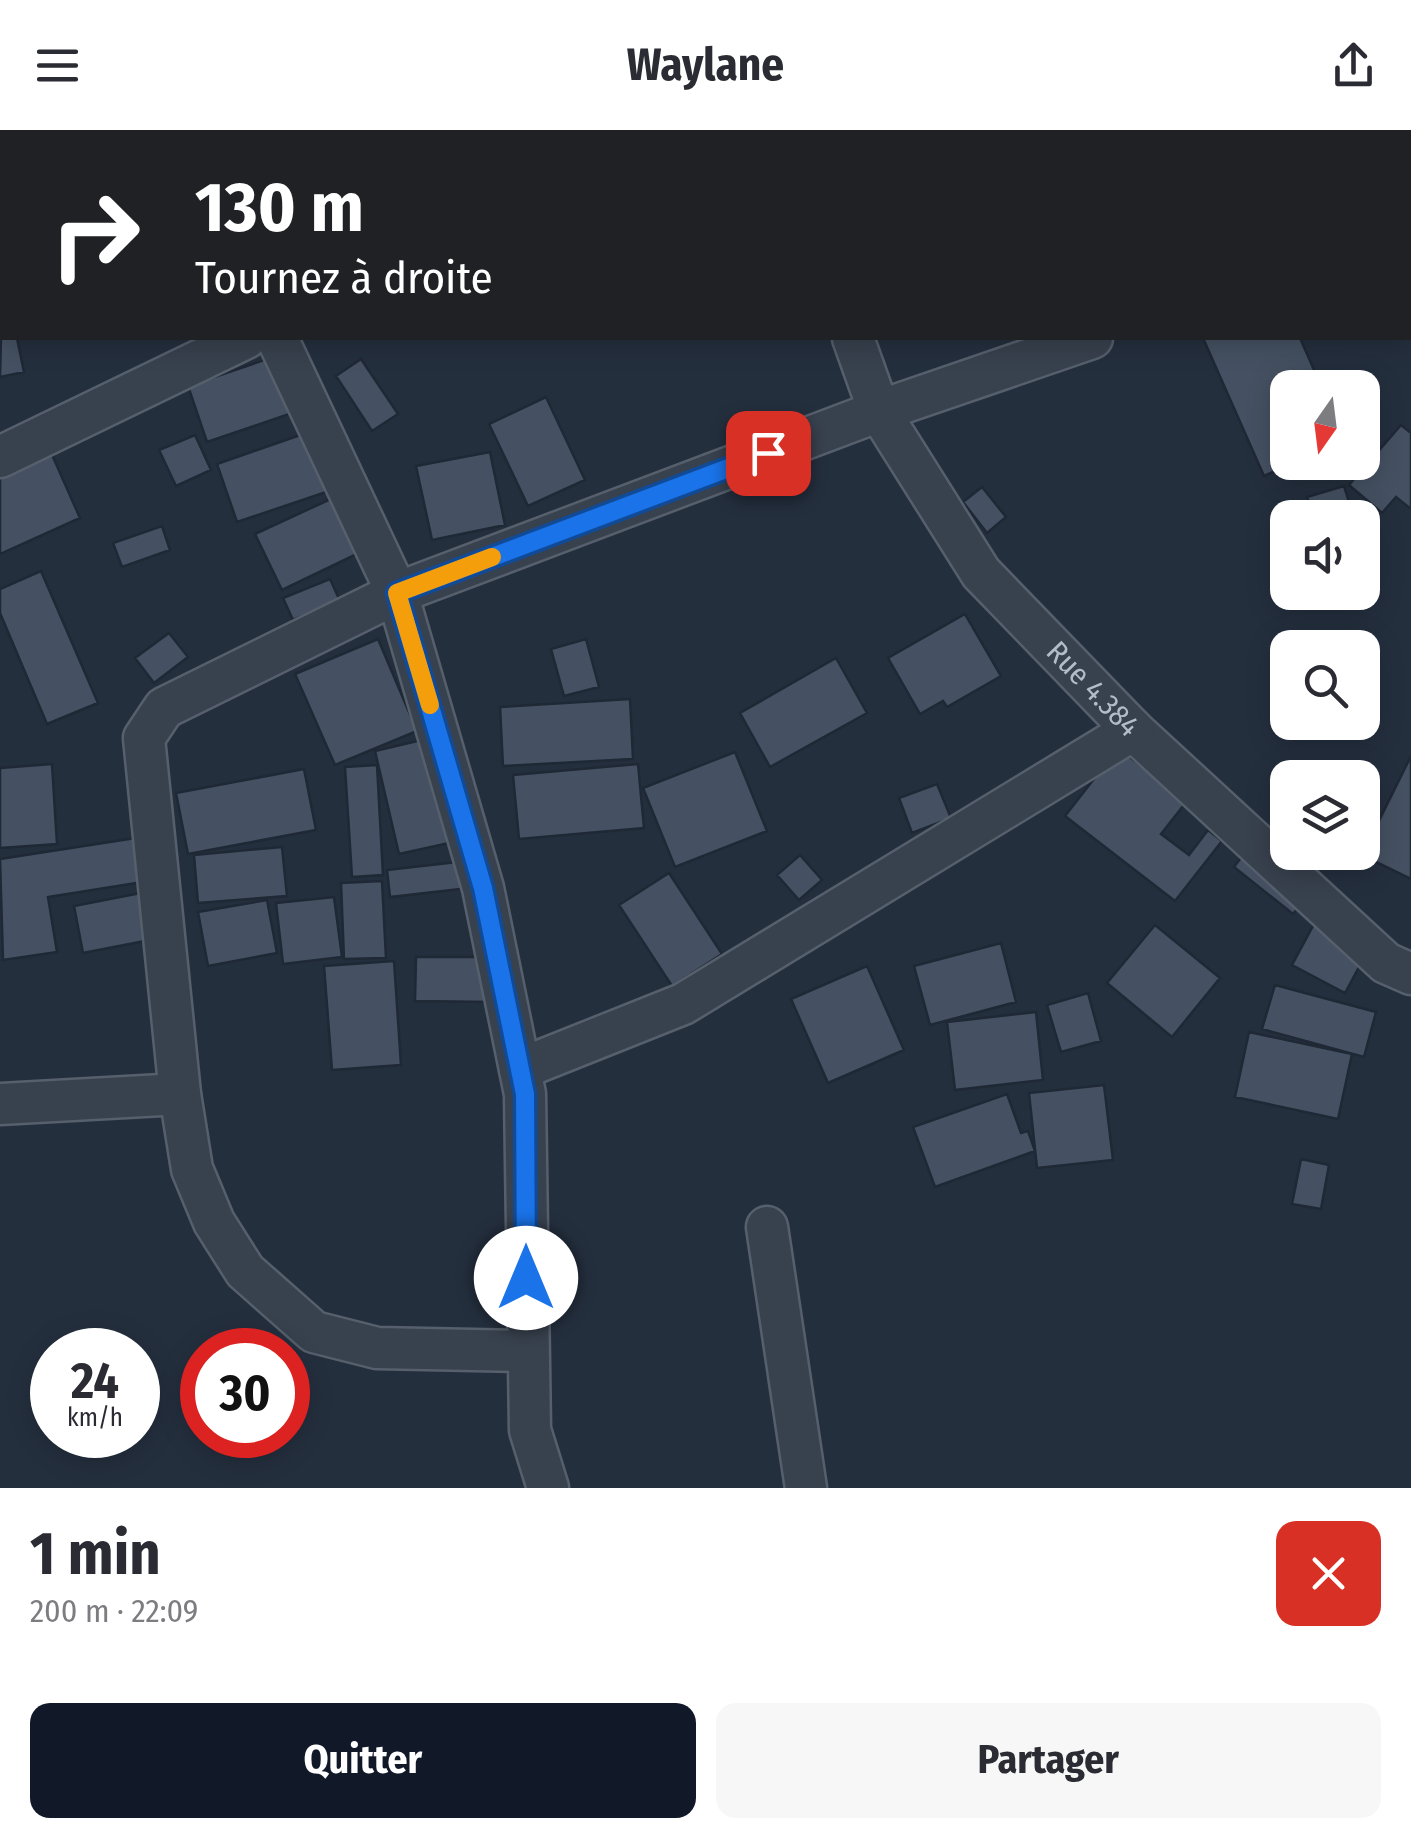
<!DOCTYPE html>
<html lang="fr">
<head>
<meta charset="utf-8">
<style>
  :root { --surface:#fff; --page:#f7f7f7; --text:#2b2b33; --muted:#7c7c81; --accent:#111827 }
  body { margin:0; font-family:"Fira Sans Condensed",sans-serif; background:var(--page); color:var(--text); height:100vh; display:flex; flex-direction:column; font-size:38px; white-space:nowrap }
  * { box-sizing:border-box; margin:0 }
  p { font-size:32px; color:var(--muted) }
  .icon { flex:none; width:55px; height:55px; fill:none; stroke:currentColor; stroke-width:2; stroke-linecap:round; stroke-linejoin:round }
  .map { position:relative; height:1358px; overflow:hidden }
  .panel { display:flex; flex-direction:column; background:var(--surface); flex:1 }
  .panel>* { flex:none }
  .banner { position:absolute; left:0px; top:0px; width:1412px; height:210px; box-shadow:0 5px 25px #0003; background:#202124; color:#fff; overflow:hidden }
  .needle { width:65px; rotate:194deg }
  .tools { position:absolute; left:1270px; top:240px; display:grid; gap:20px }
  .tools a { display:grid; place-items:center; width:110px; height:110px; border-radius:20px; background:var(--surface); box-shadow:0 5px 25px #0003; font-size:50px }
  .speed { position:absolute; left:30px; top:1198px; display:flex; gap:20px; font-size:50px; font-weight:700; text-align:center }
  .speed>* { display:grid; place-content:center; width:130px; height:130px; border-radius:50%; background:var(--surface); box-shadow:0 5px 25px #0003; line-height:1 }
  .speed small { font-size:25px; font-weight:400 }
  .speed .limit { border:15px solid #d22; background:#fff; color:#111 }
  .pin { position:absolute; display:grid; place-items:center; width:85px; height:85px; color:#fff; margin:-42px; border-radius:20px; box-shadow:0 5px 15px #0006 }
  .me { position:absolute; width:110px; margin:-55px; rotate:0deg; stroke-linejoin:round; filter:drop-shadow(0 0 8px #0008) }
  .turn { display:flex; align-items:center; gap:35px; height:210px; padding:0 30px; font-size:45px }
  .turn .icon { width:130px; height:130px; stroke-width:2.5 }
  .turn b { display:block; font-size:70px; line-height:85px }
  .round { display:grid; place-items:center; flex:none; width:105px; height:105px; border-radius:20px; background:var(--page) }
  .head { display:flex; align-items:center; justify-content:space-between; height:170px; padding:0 30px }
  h1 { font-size:60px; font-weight:700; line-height:75px }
  .primary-button { display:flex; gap:20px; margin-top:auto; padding:20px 30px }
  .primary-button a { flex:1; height:115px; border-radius:20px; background:var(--accent); color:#fff; font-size:40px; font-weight:700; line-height:115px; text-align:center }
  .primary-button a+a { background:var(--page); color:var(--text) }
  header { display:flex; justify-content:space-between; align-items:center; height:130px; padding:0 30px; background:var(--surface); font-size:45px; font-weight:700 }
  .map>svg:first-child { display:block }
  .building { fill:#455162; stroke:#1f2835; stroke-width:2.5 }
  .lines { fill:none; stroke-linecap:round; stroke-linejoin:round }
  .minor-casing { stroke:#565f6c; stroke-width:45 }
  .minor { stroke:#38414e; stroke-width:40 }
  .route-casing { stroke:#114b97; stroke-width:25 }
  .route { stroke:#1a73e8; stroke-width:18 }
  .slow { stroke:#f59e0b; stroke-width:18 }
  .labels { text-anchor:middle; stroke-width:8; stroke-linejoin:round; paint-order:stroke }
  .street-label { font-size:30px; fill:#b4bcc9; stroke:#1d2633 }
</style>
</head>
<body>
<header><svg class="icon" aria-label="menu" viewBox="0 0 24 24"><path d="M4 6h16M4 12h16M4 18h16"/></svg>Waylane<svg class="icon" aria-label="share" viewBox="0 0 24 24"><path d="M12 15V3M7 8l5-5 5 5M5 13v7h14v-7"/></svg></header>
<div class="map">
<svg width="1411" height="1358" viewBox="0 0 1411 1358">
  <rect width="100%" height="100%" fill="#242f3e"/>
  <!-- building -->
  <path class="building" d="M2 170V208H17L24 242 0 247Z
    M1203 208H1300L1322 258H1288V332H1295L1264 346Z
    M282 224 301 280 207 312 188 256Z
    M361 229 398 284 372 301 336 246Z
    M546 267 585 350 528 376 489 294Z
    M1401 295 1411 303V379L1396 367 1382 383 1349 355Z
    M326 296 347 355 237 392 217 334Z
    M195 305 211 340 176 356 159 320Z
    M49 318 80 388 0 424V340Z
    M490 322 505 395 432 410 416 336Z
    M1344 356 1354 388H1314L1307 367Z
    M982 357 1006 387 987 403 963 372Z
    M335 367 361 422 282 460 255 404Z
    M162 396 170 420 122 437 113 413Z
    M41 441 98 573 47 594 0 483V459Z
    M330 449 340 471 293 490 283 468Z
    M965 484 1001 546 947 577 943 571 920 584 888 528Z
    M169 503 188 527 154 553 135 528Z
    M378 509 417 601 335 635 295 544Z
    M586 509 599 557 564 566 551 519Z
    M836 528 867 583 770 637 740 583Z
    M630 569 633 629 503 636 500 577Z
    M447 604 472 708 399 724 375 621Z
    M1118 618 1187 671 1161 704 1189 725 1208 700 1222 711 1175 771 1065 686Z
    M735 622 767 701 675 737 643 658Z
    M1411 626V749L1362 725Z
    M52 634 57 714 0 718V638Z
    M638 634 644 698 519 709 513 645Z
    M377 635 383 745 352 747 345 637Z
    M304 639 316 700 188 724 176 663Z
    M937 654 951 688 912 703 899 668Z
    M142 707 149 751 48 767 57 822 3 830 0 729Z
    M1252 713 1312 760 1293 784 1234 737Z
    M282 717 287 766 198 773 194 725Z
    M800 725 822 750 799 770 777 745Z
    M466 731 469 758 390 767 387 740Z
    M669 743 722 824 672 856 619 775Z
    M382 751 386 828 344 829 341 753Z
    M151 761 160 808 83 823 74 776Z
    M334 767 342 827 283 834 276 773Z
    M267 770 277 823 208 836 198 782Z
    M1320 783 1373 811 1345 863 1292 835Z
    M1155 795 1220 848 1172 907 1107 853Z
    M1001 813 1016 872 930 895 914 836Z
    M416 827H493V872L415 871Z
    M394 831 401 935 332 940 324 836Z
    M867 836 904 920 828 953 791 869Z
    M1275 855 1376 882 1364 927 1262 899Z
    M1088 863 1101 911 1061 922 1047 875Z
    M1036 882 1043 950 955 960 947 892Z
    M1249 902 1352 924 1338 989 1235 967Z
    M1104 955 1113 1030 1037 1038 1029 963Z
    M1007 964 1021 1003 1028 1001 1035 1021 935 1057 913 997Z
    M1301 1029 1329 1035 1321 1079 1292 1074Z"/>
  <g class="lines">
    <defs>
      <g id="minor">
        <path d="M780 0 781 2"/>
        <path d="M1364 0 1367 2"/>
        <path d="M690 2 696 0"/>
        <path d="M1410 38 1411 39"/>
        <path d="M277 208 397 463 483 758 525 964 530 1300 548 1358"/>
        <path id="s1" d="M853 208 879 281 981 443 1133 600 1386 833 1411 844"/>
        <path d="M0 327 246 208"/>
        <path d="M520 939 683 874 1133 600"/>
        <path d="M0 974 180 964"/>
        <path d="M767 1097 806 1358"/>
        <path d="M526 1221 377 1218 314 1202 245 1141 214 1092 192 1039 180 964 144 608 164 578 397 463 879 281 1092 208"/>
      </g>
    </defs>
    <!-- minor casing -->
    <use href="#minor" class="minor-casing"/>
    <!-- minor -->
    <use href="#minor" class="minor"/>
  </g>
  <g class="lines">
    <defs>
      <path id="route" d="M526 1148 525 964 483 758 397 463 768 323"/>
    </defs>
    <!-- route casing -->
    <use href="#route" class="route-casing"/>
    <!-- route -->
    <use href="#route" class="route"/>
    <!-- slow -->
    <path class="slow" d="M430 575 397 463 492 427"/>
  </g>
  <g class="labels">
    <!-- street labels -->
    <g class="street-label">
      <text dy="10" stroke="none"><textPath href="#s1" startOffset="430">Rue 4.384</textPath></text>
    </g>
  </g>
</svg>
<div class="tools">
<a><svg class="needle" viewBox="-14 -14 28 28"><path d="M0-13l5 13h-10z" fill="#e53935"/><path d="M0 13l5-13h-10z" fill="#7c7c81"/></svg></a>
<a><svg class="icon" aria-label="sound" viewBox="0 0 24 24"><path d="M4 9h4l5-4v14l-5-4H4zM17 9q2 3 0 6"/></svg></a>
<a><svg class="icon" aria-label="search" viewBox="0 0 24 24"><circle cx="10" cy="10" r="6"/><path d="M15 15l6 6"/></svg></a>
<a><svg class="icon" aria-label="layers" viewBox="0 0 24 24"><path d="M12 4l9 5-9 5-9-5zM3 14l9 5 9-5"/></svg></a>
</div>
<div class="speed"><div>24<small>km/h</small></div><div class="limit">30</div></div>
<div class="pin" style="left:768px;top:323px;background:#d93025"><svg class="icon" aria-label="arrive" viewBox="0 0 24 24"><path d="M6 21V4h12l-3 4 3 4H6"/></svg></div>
<svg class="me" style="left:526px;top:1148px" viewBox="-20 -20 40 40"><circle r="19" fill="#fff"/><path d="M0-13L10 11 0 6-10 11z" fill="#1a73e8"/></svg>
<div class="banner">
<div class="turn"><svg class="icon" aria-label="right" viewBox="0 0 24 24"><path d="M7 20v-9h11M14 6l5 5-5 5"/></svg><div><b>130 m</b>Tournez à droite</div></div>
</div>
</div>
<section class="panel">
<div class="head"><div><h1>1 min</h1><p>200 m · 22:09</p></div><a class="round" style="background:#d93025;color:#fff"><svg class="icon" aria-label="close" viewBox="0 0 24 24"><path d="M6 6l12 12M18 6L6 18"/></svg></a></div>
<div class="primary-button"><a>Quitter</a><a>Partager</a></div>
</section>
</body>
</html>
